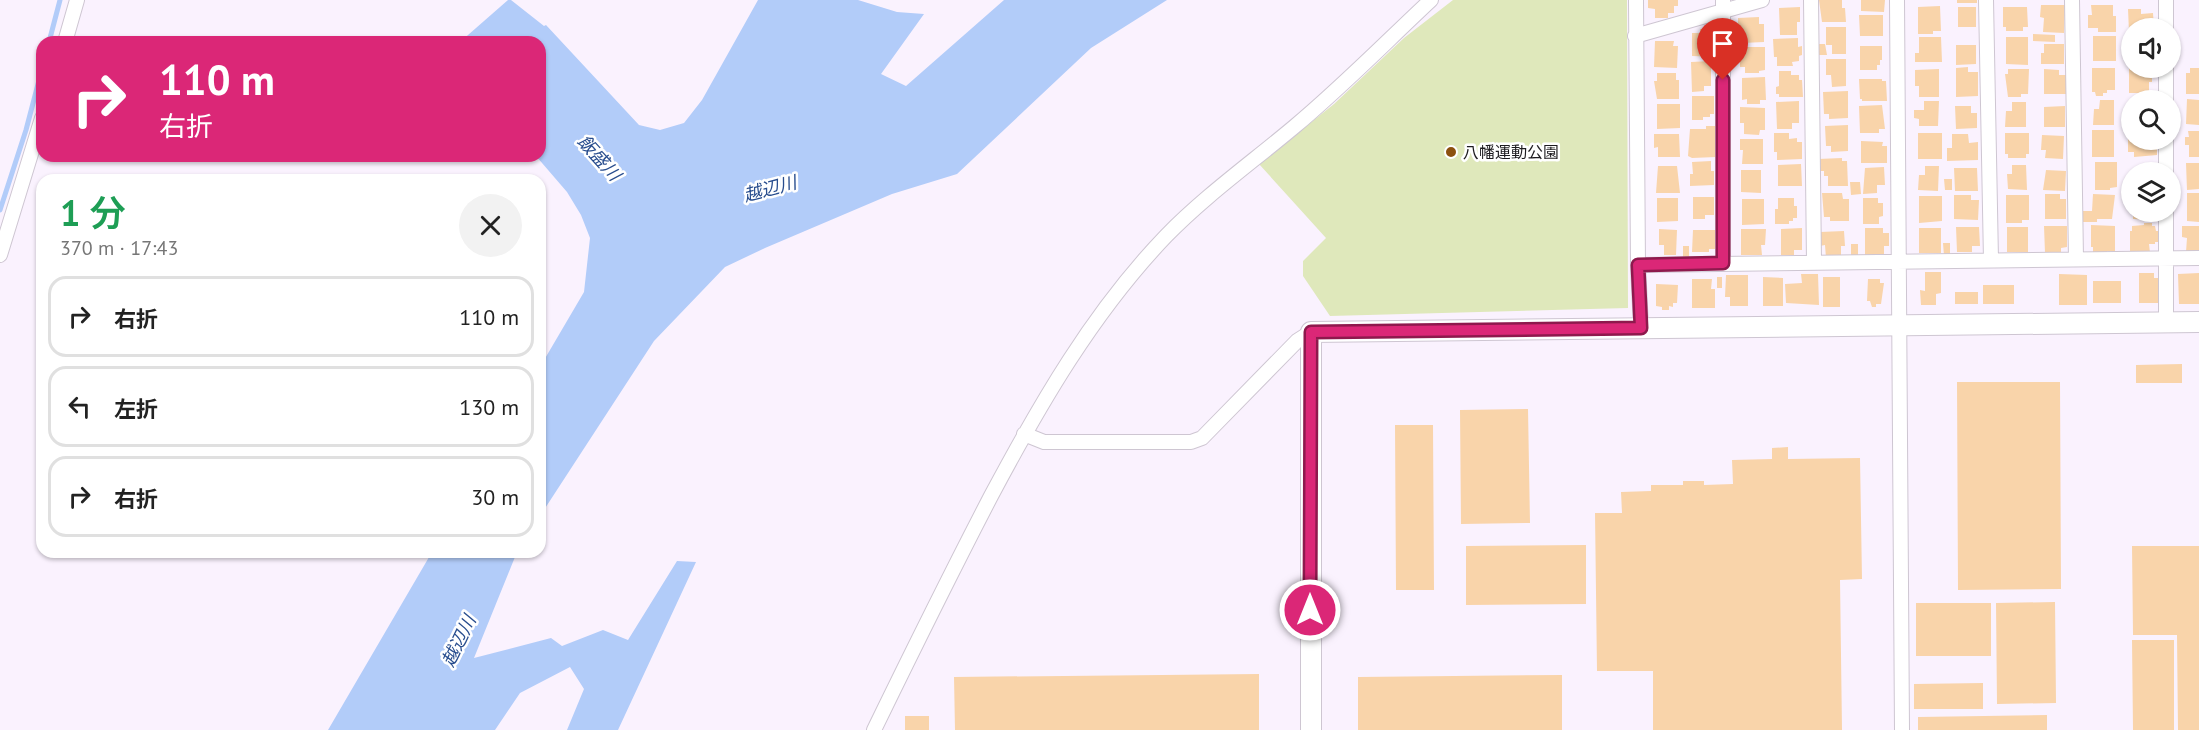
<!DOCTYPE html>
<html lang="ja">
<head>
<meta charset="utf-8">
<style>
  :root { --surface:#fff; --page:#f2f2f2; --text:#222; --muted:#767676; --line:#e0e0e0 }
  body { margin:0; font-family:"PT Sans","Noto Sans JP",sans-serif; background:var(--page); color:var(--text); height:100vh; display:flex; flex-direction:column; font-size:22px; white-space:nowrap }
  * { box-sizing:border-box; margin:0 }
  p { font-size:20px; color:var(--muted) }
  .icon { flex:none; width:33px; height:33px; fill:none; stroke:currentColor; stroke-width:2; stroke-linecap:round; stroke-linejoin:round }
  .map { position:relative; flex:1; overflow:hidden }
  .panel { position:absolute; left:36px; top:174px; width:510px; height:384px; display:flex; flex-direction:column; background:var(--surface); border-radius:18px; box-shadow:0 2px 4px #0004 }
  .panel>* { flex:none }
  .banner { position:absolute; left:36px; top:36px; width:510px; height:126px; border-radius:18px; box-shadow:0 2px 4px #0004; background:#db2777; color:#fff; overflow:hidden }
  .controls { position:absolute; left:2121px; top:18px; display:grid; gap:12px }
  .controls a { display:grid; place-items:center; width:60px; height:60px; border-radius:50%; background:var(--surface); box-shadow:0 2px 4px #0004; font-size:30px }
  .pin { position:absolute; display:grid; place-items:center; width:51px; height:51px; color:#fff; margin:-62px -26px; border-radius:50% 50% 50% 0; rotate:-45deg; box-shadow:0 0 6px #0007 }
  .pin .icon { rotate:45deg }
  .me { position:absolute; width:66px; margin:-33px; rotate:0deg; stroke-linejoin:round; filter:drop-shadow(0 0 4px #0008) }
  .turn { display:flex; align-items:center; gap:21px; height:126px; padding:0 24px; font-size:27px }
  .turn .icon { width:78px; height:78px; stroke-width:2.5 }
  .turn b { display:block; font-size:42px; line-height:51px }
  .round { display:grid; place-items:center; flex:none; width:63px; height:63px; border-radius:32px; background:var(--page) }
  .overview { display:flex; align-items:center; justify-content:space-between; height:102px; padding:0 24px }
  h1 { font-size:36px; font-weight:600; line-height:45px; color:#1e9e55 }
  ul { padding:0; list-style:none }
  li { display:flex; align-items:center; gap:18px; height:81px; margin:0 12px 9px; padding:0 12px; border:3px solid var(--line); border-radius:18px }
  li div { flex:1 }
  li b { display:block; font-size:22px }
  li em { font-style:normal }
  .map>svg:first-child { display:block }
  .green { fill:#dfe8bb }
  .water { fill:#b2ccf9 }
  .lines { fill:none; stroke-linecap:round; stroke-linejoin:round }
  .stream { stroke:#b2ccf9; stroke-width:5 }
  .building { fill:#f9d4aa }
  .street-casing { stroke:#cec6d2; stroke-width:16 }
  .secondary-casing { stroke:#cec6d2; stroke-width:22 }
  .street { stroke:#fff; stroke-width:14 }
  .secondary { stroke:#fff; stroke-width:20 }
  .route-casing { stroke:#8e194d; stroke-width:15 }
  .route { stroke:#db2777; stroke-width:10 }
  .poi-dot { fill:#8c500e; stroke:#fff; stroke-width:2 }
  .labels { text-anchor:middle; stroke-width:5; stroke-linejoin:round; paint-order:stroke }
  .poi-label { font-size:16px; fill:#1d1b1f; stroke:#fff; text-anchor:start }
  .water-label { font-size:18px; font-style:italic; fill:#284d8e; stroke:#fff }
</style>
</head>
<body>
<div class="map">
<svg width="2199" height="730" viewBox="0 0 2199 730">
  <rect width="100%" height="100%" fill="#faf2fe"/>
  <!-- green -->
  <path class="green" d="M1453 0H1627L1628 308 1330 316 1303 276V261L1326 238 1259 164 1334 104 1404 38Z"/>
  <!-- water -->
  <path class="water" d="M508 0H511L544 26 546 25 639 125 660 130 684 123 702 100 758 0H858L897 12 924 14 881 74 906 86 1004 0H1167L1091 48 957 174 892 194 765 248 725 267 654 341 540 516V367L584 292 590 238 581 215 567 192 536 156H540V42H460Z
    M432 552H517L474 658 551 638 562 646 603 630 628 640 677 561 696 562 618 730H567L584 689 570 667 520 693 495 730H328Z"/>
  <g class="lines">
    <!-- stream -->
    <path class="stream" d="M49 42 60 0
      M0 210 26 130 42 69"/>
  </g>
  <!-- building -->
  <path class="building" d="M1648 0H1678V6H1674V13H1668V18H1655V9L1648 8Z
    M1819 0H1842V8H1845L1846 22H1822Z
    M1861 0H1885L1884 12 1861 11Z
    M1957 0H1977V3H1957Z
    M2041 5H2065L2064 33 2043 32 2044 18 2040 17Z
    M2091 5H2113V16H2116V32H2098V28H2088V15H2092Z
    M1940 6 1941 31H1933V34H1918V7Z
    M1800 7V22H1797V35H1780L1779 8Z
    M1958 7H1976V27H1958Z
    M2003 7H2027L2028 27H2023V31H2006V27H2003Z
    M2128 9H2141V14L2153 13 2154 28H2132V32H2129Z
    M1859 15H1883V36H1860Z
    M1759 17V24H1764V42L1742 43V36H1738V18Z
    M1826 27H1846V54H1832V45H1826Z
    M1700 29H1713V36H1716L1715 57 1692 56V33H1700Z
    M2033 34 2055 35V42L2033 41Z
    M2093 36H2116V61H2093Z
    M1919 37H1941L1942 62H1915V53H1919Z
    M2006 37H2028V65L2006 64Z
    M1798 38V47L1802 46V55L1799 56V61L1792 62 1793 66H1777V57H1774L1773 39Z
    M1655 41H1674L1673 46H1678L1677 68 1654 67Z
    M2129 42H2132V64H2129Z
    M1814 44H1825L1827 55H1814Z
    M2044 44H2064V64H2041V53H2044Z
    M1956 45H1976V64L1956 65Z
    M1860 46H1882V60H1880V65H1877V70H1860Z
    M1740 47H1765V70L1759 71V73H1745V67H1740Z
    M1826 59H1846V86L1832 87 1831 75H1826Z
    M1711 61V86H1704V91L1692 92 1691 62Z
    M1968 67V72H1978V96L1956 97V68Z
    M2092 68H2115V90H2107V93H2103V96H2096L2095 92H2092Z
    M2129 68H2152V82H2149V93H2129Z
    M2190 68H2199V94H2186V73H2190Z
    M1939 69V97H1919V86H1915V70Z
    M2008 69H2029L2028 94H2021V97H2008L2005 74H2008Z
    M2044 69 2059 70V75H2066V94H2044Z
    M1779 71H1791V75H1799V80H1802L1803 97H1779V94H1776V87L1779 86Z
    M1657 73H1676V80H1679V99H1657L1654 81H1657Z
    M1765 77 1766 100H1760V104H1747V99L1742 100V78Z
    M1859 79H1882V81H1886L1887 101H1862V99H1860Z
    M1848 91V118L1829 119V114H1824L1823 92Z
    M1692 96H1714V114H1710V117H1703V120H1692Z
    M2187 99 2199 100V125L2186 124Z
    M2100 100H2114V125H2093L2094 109H2099Z
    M1799 101V123H1792V129H1777L1776 102Z
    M1924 101H1939L1938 126H1919V119L1914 118V110H1924Z
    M2012 102H2026V127H2005L2006 111H2012Z
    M1657 104H1680V128L1657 129Z
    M1882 105 1885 129H1879V133H1860L1859 106Z
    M1955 106H1971V113H1977V128L1956 129Z
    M2065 106V127H2044V107Z
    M1740 107 1765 108V130H1760L1759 135 1744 134V123H1740Z
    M1848 125V151L1831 152V146H1826L1825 126Z
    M1706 126H1718V133H1715L1716 157 1692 158 1688 156 1690 129H1706Z
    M2092 130H2114V157H2092Z
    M2188 131H2199V157H2189V145H2185V137H2189Z
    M2128 132H2132V140H2157V155L2134 157V152H2128Z
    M1774 133H1789V139L1797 138V142H1802V159L1777 160V152H1774Z
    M1918 133H1942V159H1918Z
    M2005 133H2029V154H2026V158H2008V154H2005Z
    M1654 134H1679L1680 157H1658V147L1654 148Z
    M1952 134H1968L1969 143 1978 142V160L1947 161V148H1952Z
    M2042 135 2064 136 2063 159 2045 158 2046 150H2041Z
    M1740 139H1763V164H1742L1743 150H1740Z
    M1861 141 1883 142 1882 146H1887V163H1861Z
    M1842 158V161H1847L1848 186H1828V176H1824V171H1819L1818 159Z
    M1711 161V171H1714V185L1690 186V174H1693L1692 162Z
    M2095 162H2117V187L2110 188V190H2095Z
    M2186 163H2199V189L2187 190Z
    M1801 164 1802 186H1778V165Z
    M2012 165H2026L2027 190 2008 189 2007 174H2012Z
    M1658 166H1677L1680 193H1656Z
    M1925 166H1939L1938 191 1918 190 1919 175H1925Z
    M1884 167 1885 185H1877V193L1863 194 1865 168Z
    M1954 168H1977L1978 191H1955Z
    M2132 169H2153V172H2132Z
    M1741 170H1761V193L1741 192Z
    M2046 170 2066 171 2065 191 2043 190Z
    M1944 179H1952V190H1945Z
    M1850 182H1860L1861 194 1851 195Z
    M1822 193H1842L1843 199H1849V221H1830V217H1824Z
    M2187 193H2199V222L2187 221Z
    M2045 194H2060V199H2066V219H2045Z
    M2093 194 2115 195 2112 219H2097V222H2081V211H2092Z
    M1954 195H1971V200H1979L1978 220 1954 219Z
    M2006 195H2029V220H2022V223H2006Z
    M1919 196H1942V221L1919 223Z
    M1693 197H1714V215H1705V219H1693Z
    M1657 198H1678V221L1657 222Z
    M1778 198H1794V206H1797V218H1793V221H1789V224H1775V209H1778Z
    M1863 198H1878V203H1883V216L1879 217V224H1863Z
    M1742 199H1764V224L1742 225Z
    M2133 212H2154V220L2133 219Z
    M2144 223H2152V226H2155L2156 231H2158V242H2155V244H2149L2150 253H2130V231H2132V226L2144 225Z
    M2091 225 2115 226V251H2107V254L2093 253V247H2091Z
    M2044 226H2067V247L2061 248V252L2045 253Z
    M2182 226H2199V253L2186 252 2187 238 2182 237Z
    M1956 227H1979L1980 246H1972V252H1957Z
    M2007 227H2028V252H2007Z
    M1802 228V250H1794V255H1781V229Z
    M1865 228H1883V233H1889V246H1884V255H1865Z
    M1919 228H1941V253H1919Z
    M1659 229 1677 230 1676 255H1664V245H1659Z
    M1741 229H1766L1765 245H1761L1762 255H1741Z
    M1693 230H1715V249H1709V252H1692Z
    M1844 231 1845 246H1841V257L1826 258 1825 245 1820 246V232Z
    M1943 243H1950V255L1944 256Z
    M1851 244H1858V257H1851Z
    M1683 246H1689V258H1683Z
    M1925 272H1941V293L1936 294V305H1921L1920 290 1925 291Z
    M2139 273H2154V278H2159V303H2139Z
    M2199 273V304H2179L2178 274Z
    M1801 274H1818L1819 305 1786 303 1785 284 1802 283Z
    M2059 274 2087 275V305H2059Z
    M1726 275H1748V306H1730V297H1725Z
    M1717 277H1722V288H1717Z
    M1763 277 1783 278V306H1763Z
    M1823 277H1840V307H1823Z
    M1692 279H1712L1711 289H1715V308H1692Z
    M1868 279H1880V283H1884L1881 304H1876V307H1872L1870 301H1867Z
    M2093 281H2121V303H2093Z
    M1656 284 1678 285 1677 303H1673V307L1669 306V310H1662V307L1656 306Z
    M1983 285H2014V304H1983Z
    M1955 292H1978V304H1955Z
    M2182 364V383H2136V365Z
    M1957 382H2060L2061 589 1958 590Z
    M1528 409 1530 523 1461 524 1460 410Z
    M1395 425H1433L1434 590H1396Z
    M1788 447V459L1860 458 1862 579 1840 580 1842 730H1653V671H1597L1595 513H1622L1621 492 1651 491V485H1683V481H1704V485L1733 484 1732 460 1772 459V448Z
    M1586 545V604L1466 605V546Z
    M2132 546H2199V730H2178L2177 635H2133Z
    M2055 602 2056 703 1997 704 1996 603Z
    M1916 603H1991V656H1916Z
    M2132 640H2174V730H2133Z
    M1259 674V730H955L954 677Z
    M1562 675V730H1358V677Z
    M1983 683V709H1914V684Z
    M2047 715V730H1918V717Z
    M905 716H929V730H905Z"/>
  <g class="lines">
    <defs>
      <path id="street" d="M1636 0 1638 265 1641 328
        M1723 0V263
        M1811 0 1814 262
        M1897 0 1902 730
        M1986 0 1991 260
        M2072 0 2076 259
        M2166 28V0
        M1635 36 1762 0
        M65 42 77 0
        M2166 68V100
        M2166 140V172
        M0 255 42 118
        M1638 265 2199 258
        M2166 322V212
        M1024 434 1044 442H1191L1202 438 1297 341 1311 332
        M874 730C912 652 951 573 991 496 1040 404 1093 312 1166 236 1205 196 1251 163 1294 127 1342 87 1386 42 1431 0"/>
      <path id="secondary" d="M1311 730V332L2199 322"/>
    </defs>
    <!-- street casing -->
    <use href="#street" class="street-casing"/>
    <!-- secondary casing -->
    <use href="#secondary" class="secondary-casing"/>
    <!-- street -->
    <use href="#street" class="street"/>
    <!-- secondary -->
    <use href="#secondary" class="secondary"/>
  </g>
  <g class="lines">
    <defs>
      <path id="route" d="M1310 610 1311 332 1641 328 1638 265 1723 263V80"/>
    </defs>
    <!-- route casing -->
    <use href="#route" class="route-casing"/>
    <!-- route -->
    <use href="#route" class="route"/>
  </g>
  <!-- markers -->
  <circle class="poi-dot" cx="1451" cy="152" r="6"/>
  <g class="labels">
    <!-- poi labels -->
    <g class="poi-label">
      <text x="1463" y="158">八幡運動公園</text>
    </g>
    <!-- water labels -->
    <g class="water-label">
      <text transform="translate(599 158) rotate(48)" y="6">飯盛川</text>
      <text transform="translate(770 189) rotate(-15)" y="6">越辺川</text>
      <text transform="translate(459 641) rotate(-64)" y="6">越辺川</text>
    </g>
  </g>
</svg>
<div class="controls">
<a><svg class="icon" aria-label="sound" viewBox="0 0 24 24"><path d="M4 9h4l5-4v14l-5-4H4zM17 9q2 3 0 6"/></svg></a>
<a><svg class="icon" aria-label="search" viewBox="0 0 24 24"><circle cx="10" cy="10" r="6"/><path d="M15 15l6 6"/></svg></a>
<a><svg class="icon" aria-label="layers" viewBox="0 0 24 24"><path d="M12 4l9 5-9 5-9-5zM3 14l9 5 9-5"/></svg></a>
</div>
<div class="pin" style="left:1723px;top:80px;background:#d93025"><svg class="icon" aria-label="arrive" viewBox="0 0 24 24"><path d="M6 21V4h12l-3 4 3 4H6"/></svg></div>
<svg class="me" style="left:1310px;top:610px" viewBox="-20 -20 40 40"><circle r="17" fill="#db2777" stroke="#fff" stroke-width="3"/><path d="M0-11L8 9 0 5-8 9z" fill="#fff"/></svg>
<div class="banner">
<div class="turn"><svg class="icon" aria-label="right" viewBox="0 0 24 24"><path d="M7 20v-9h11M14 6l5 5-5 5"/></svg><div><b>110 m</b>右折</div></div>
</div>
<section class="panel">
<div class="overview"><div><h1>1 分</h1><p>370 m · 17:43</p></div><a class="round"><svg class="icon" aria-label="close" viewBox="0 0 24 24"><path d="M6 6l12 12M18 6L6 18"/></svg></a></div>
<ul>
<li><svg class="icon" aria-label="right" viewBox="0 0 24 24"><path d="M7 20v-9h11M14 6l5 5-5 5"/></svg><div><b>右折</b></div><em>110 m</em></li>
<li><svg class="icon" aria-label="left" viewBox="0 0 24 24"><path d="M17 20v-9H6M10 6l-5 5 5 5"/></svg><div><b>左折</b></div><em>130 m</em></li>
<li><svg class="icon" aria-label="right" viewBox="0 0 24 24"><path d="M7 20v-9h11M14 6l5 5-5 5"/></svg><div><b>右折</b></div><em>30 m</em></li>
</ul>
</section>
</div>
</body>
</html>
